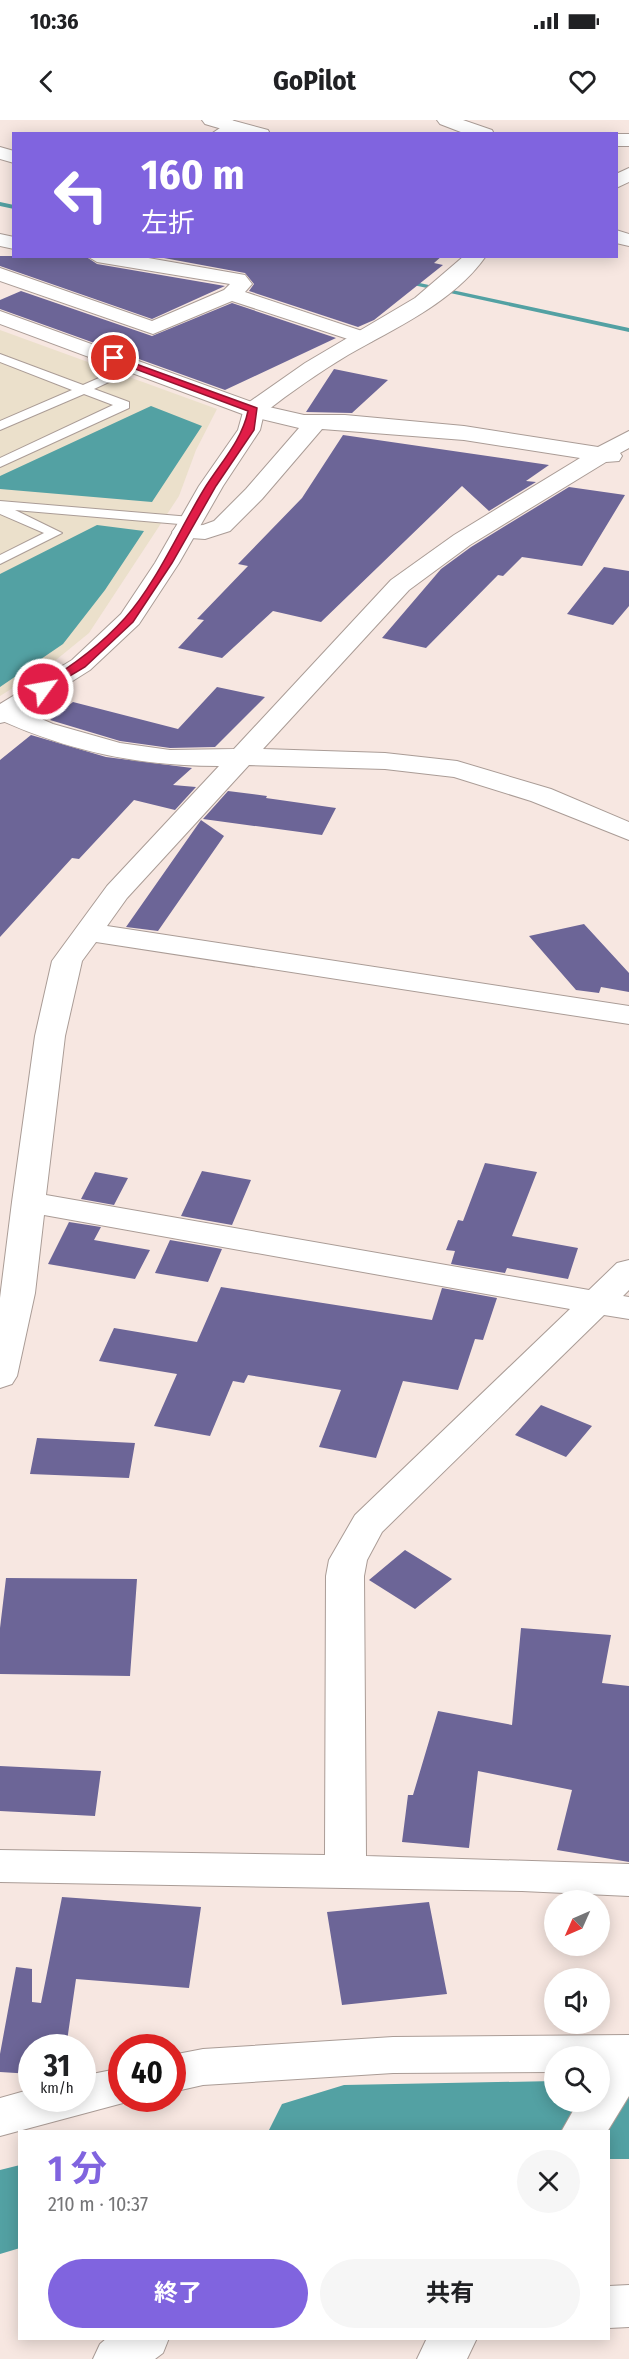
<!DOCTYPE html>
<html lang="ja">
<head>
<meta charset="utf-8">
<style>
  :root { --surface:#fff; --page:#f6f6f6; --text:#202124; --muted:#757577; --accent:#8064df }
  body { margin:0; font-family:"Fira Sans Condensed","Noto Sans JP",sans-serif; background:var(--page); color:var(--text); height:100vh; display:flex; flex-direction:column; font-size:22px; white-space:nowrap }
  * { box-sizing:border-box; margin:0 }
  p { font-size:20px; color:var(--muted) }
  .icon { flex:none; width:33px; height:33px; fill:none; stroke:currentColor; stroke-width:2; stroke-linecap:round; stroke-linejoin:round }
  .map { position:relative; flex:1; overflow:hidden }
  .details { position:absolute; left:18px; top:2010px; width:592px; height:210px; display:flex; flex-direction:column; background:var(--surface); border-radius:0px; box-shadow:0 3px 15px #0003 }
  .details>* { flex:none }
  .hud { position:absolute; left:12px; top:12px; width:606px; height:126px; border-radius:0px; box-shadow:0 3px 15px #0003; background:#8064df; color:#fff; overflow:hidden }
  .needle { width:39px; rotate:225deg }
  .fabs { position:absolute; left:544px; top:1770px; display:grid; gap:12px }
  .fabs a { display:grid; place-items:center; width:66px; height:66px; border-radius:50%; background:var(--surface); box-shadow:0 3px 15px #0003; font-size:30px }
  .speed { position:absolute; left:18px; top:1914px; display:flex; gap:12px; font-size:30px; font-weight:700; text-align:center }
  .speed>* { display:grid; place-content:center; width:78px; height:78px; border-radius:50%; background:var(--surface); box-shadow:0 3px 15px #0003; line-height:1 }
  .speed small { font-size:15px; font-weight:400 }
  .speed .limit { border:9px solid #d22; background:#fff; color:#111 }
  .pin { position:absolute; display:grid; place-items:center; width:51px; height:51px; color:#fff; margin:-26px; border:3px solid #fff; border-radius:50%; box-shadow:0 2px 6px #0007 }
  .me { position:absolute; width:66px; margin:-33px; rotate:58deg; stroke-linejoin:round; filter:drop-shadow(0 0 4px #0008) }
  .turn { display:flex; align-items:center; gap:21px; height:126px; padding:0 30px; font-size:27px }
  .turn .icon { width:78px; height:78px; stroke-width:2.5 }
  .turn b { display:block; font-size:42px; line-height:51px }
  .round { display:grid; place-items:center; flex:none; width:63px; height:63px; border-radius:32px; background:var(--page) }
  .overview { display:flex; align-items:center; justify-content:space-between; height:102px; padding:0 30px }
  h1 { font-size:36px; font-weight:700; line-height:45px; color:var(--accent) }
  .button { display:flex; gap:12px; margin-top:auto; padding:12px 30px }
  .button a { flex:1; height:69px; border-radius:36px; background:var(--accent); color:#fff; font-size:24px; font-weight:700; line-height:69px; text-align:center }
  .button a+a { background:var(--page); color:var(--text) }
  .status { display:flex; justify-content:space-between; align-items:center; height:42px; padding:0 30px; background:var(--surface); direction:ltr }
  .status svg { height:16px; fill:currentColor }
  header { display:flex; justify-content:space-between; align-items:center; height:78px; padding:0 30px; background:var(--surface); font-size:27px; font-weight:700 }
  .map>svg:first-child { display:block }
  .commercial { fill:#ebe0cb }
  .water { fill:#53a1a3 }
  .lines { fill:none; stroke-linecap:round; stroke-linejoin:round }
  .stream { fill:#53a1a3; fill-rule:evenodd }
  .river { fill:#53a1a3; fill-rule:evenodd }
  .building { fill:#6c6597 }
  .service-casing { stroke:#aa9c96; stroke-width:2 }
  .minor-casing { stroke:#aa9c96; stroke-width:2 }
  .tertiary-casing { stroke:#aa9c96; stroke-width:2 }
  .secondary-casing { stroke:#aa9c96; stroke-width:2 }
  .service { fill:#fff; fill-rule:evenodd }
  .minor { fill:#fff; fill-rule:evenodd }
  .tertiary { fill:#fff; fill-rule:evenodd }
  .secondary { fill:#fff; fill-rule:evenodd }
  .route { fill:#e11d48; stroke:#92132f; stroke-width:1.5 }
</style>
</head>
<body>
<div class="status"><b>10:36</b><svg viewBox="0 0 49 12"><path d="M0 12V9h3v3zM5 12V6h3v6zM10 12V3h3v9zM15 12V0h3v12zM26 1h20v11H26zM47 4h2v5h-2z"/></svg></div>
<header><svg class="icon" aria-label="back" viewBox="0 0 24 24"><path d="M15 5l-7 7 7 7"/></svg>GoPilot<svg class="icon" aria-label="heart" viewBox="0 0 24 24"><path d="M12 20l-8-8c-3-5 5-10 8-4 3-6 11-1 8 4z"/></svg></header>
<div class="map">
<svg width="629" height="2239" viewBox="0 0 629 2239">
  <rect width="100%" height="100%" fill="#f7e7e1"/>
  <!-- commercial -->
  <path class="commercial" d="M0 210 217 289 196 330 179 376 89 513 51 544 0 576Z"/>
  <!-- water -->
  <path class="water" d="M151 286 202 306 152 382 0 369V356Z
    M97 405 144 411 105 470 63 524 0 567V454Z"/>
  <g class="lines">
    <!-- stream -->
    <path class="stream" d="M0 82 14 85V89L0 86Z
      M401 159 629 208V212L404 163H401Z"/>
    <!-- river -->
    <path class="river" d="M629 1959V2039H609V2012H268L282 1984 344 1965 555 1961V1982H600V1960Z
      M20 2045V2128L0 2134V2050Z"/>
  </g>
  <!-- building -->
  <path class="building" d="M0 136H85L97 144 225 166 152 199 0 146Z
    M153 136H442L434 143 443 145 374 200 358 207 249 171 254 164 245 153Z
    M21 171 152 216 232 183 336 218 225 270 0 189V180Z
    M334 249 388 260 352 293 306 292Z
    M343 315 549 345 526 361 536 362 489 391 462 366 321 502 273 491 222 538 178 528 204 500 197 499 248 446 238 444 302 378Z
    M569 367 625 375 582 446 522 437 503 456 498 455 426 528 382 518 441 449 471 427Z
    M604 447 629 451V486L613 505 567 494Z
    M217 567 265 577 215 627 170 628 120 621 50 600 73 582 178 609Z
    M31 615 106 637 192 648 173 665 196 667 175 690 134 680 79 739 72 738 0 817V640Z
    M228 671 267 676 266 678 336 688 322 715 203 699Z
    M201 700 224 716 158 811 126 807Z
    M584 804 629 853V872L601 867 599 873 576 870 529 816Z
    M485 1043 537 1052 512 1116 578 1128 568 1159 507 1148 505 1153 451 1144 455 1131 446 1130 458 1100 463 1101Z
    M202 1051 251 1060 232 1105 181 1096Z
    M95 1052 128 1058 114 1085 81 1079Z
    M69 1102 101 1107 94 1120 150 1130 135 1159 48 1144Z
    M170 1120 222 1129 208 1162 155 1153Z
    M221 1167 432 1200 442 1168 497 1178 483 1220 475 1219 458 1270 403 1261 376 1338 319 1327 341 1270 248 1255 244 1263 233 1261 210 1316 154 1306 177 1254 99 1241 114 1208 197 1222Z
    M541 1285 592 1306 566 1337 515 1315Z
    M37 1318 135 1323 129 1358 30 1354Z
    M405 1430 452 1459 415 1489 369 1460Z
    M6 1458 137 1459 130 1556 0 1554V1508Z
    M521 1508 611 1515 602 1563 629 1566V1742L557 1730 572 1670 478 1651 469 1728 402 1722 408 1675H413L438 1591 512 1605Z
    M0 1646 101 1651 95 1696 0 1691Z
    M62 1777 201 1787 189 1868 76 1859 66 1928H32V1954L0 1952V1934L16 1847 32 1849V1882L41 1883Z
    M429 1782 447 1874 342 1885 327 1792Z"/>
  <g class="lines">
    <defs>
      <path id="service" d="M0 234 83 265 133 243 137 242 143 246 94 269 129 282V288L0 347V338L113 285 84 274 0 310V301L72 270 0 242Z
        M0 381 191 397 198 401 191 405 15 390 62 413 0 444V435L44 413 0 394Z"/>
      <path id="minor" d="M232 0 241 6 233 14H211Z
        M437 0H463L492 10 494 14H466L440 4Z
        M616 14H629V26H616Z
        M0 27 14 31V43L0 39Z
        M629 48V62L616 68V54Z
        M0 114 14 117V129L0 126Z
        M87 136H137L245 155 252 164 245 172 371 214 375 218 371 222H357L232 181 153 214 0 161V148L152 201 224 170 230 164 97 142Z
        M0 191 260 285 304 295H345L464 306 598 327 629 311V328L620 333 622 336 619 341 606 342 470 425 409 470 263 629 385 633 457 641 551 669 629 702V720L531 681 454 657 385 649 249 645 127 778 107 806 629 886V904L96 822 82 841 65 916 46 1075 589 1170 617 1143 629 1140V1170L623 1176 629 1177V1199L604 1195 382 1412 367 1440 364 1456 366 1736 629 1744V1776L522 1771 0 1762V1730L325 1735 326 1456 329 1440 355 1395 570 1189 44 1095 35 1173 17 1256 12 1264 0 1268V1178L12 1082 35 916 52 841 107 766 219 646C140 646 72 632 0 600V586L14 587 53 604 120 623 170 630 234 629 391 460 454 415 580 338 464 320 322 309 262 379 230 411 205 419 176 417 172 412 176 407 203 405 214 401 246 369 299 308 245 295 0 204Z
        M629 1915V1951H600V1936H555V1952L393 1953 203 1965 172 1972V1935L203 1929 393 1917Z
        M122 1948V1978L138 1979 0 2016V1978L32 1969V1978H82V1956Z
        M629 2165V2207L609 2208V2166Z
        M107 2218H169L163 2233 155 2239H93L100 2224Z"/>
      <path id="tertiary" d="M202 0H231L268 10 270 14H239L205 4Z
        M616 110 629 114V126L616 123Z
        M464 136H486C453 183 395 208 348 235 318 253 291 272 264 293L260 310 223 366 179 443 139 504 90 550 9 601 0 603V584L72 540 121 494 155 443 199 366 238 310 245 285 305 243 415 178Z"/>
      <path id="secondary" d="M629 1920V1976L607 2012H561L578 1982H600C600 1952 597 1931 629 1920Z
        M427 2218H477L467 2239H417Z"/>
    </defs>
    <!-- service casing -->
    <use href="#service" class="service-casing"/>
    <!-- minor casing -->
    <use href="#minor" class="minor-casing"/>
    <!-- tertiary casing -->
    <use href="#tertiary" class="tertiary-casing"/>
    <!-- secondary casing -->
    <use href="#secondary" class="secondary-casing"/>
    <!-- service -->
    <use href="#service" class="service"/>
    <!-- minor -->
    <use href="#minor" class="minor"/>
    <!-- tertiary -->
    <use href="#tertiary" class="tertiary"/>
    <!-- secondary -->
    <use href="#secondary" class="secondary"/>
  </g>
  <!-- route -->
  <path class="route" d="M114 236 257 288 254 310 216 366 172 443 133 502 85 547 43 572 39 571V566C71 547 100 526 125 498 156 464 181 406 206 366 222 341 242 320 248 291L111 240 110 238Z"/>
</svg>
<div class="fabs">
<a><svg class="needle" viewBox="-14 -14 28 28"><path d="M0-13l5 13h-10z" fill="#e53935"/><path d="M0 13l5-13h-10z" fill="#757577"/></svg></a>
<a><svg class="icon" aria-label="sound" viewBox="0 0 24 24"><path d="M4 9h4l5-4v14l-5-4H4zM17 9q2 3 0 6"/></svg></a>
<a><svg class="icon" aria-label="search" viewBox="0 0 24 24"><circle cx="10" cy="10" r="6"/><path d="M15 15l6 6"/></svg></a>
</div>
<div class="speed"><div>31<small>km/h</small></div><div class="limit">40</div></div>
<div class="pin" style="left:114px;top:238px;background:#d93025"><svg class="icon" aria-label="arrive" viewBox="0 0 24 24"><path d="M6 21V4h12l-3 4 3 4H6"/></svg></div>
<svg class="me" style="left:43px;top:569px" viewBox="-20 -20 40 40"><circle r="17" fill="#e11d48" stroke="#fff" stroke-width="3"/><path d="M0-11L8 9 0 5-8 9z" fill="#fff"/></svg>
<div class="hud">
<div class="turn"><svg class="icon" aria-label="left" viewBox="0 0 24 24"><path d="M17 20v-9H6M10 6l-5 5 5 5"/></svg><div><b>160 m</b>左折</div></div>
</div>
<section class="details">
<div class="overview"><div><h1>1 分</h1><p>210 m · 10:37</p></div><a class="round"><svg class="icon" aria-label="close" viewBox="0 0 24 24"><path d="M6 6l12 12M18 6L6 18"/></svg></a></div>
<div class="button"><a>終了</a><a>共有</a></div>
</section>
</div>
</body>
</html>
